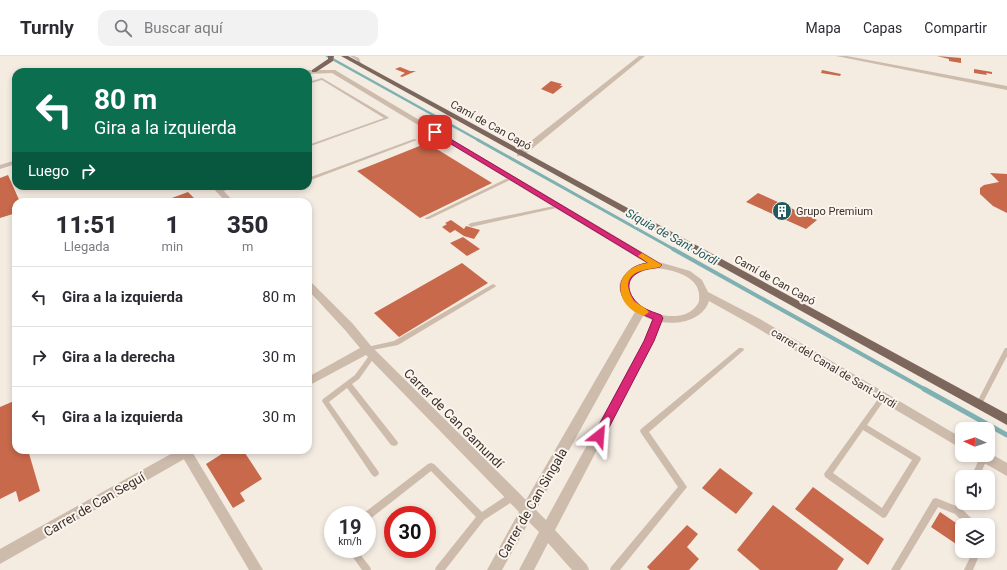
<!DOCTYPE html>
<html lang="es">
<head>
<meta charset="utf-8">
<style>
  :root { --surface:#fff; --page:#f2f2f3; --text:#2b2b33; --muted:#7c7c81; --line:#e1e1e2 }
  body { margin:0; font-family:Roboto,sans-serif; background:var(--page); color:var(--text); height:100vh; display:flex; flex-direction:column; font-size:15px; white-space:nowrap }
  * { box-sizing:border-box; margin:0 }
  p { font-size:13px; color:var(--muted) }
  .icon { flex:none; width:22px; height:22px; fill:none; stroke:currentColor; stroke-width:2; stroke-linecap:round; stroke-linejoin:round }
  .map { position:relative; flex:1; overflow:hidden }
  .drawer { position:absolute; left:12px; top:142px; width:300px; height:256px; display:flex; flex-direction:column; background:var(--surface); border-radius:12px; box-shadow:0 2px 6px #0003 }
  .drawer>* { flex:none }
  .top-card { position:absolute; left:12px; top:12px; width:300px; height:122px; border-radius:12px; box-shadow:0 2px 6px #0003; background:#0b6e4f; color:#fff; overflow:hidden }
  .needle { width:26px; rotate:273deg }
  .fabs { position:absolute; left:955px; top:366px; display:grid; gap:8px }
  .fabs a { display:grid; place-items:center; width:40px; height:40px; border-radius:8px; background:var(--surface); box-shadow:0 2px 6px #0003; font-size:20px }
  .speed { position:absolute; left:324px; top:450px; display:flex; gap:8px; font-size:20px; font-weight:700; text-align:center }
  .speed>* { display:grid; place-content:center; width:52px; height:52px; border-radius:50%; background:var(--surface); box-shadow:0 2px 6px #0003; line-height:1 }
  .speed small { font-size:10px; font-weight:400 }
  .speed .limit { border:6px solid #d22; background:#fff; color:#111 }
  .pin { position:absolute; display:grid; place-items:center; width:34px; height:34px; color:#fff; margin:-17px; border-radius:8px; box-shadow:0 2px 6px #0006 }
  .me { position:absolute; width:44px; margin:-22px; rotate:28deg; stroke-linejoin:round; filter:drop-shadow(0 0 3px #0008) }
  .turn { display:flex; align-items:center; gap:14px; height:84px; padding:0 16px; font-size:18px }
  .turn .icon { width:52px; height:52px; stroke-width:2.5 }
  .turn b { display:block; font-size:28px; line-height:34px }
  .then { display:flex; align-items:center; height:38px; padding:0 16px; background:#0003; gap:8px; font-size:15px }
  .eta { display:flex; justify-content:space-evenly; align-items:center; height:68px; text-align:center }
  .eta b { font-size:24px; font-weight:800; line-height:28px }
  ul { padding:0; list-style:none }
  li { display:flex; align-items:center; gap:12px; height:60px; padding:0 16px; border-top:1px solid var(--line) }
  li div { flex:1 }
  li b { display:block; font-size:15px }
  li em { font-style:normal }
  header { display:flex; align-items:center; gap:24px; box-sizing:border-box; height:56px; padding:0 20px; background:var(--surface); border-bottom:1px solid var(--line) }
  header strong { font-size:19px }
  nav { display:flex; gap:22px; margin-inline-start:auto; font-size:14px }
  .search { width:280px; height:36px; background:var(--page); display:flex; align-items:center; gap:10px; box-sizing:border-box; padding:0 14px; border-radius:12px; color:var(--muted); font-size:15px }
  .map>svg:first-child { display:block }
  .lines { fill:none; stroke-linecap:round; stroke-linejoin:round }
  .stream-far3 { stroke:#7fb0b2; stroke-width:2.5 }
  .stream-far2 { stroke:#7fb0b2; stroke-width:3 }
  .stream-far1 { stroke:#7fb0b2; stroke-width:4 }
  .stream { stroke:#7fb0b2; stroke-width:5 }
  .building { fill:#c8694b }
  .service { fill:#cdbbac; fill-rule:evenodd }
  .pedestrian { fill:#cdbbac; fill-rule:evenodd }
  .minor { fill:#cdbbac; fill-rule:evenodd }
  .primary { fill:#7d675c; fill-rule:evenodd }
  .route { fill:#db2777; stroke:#8e194d }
  .slow { fill:#f59e0b }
  .labels { text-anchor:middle; stroke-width:4; stroke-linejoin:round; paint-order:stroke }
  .street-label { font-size:11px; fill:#3b302b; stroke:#fbf5ee }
  .poi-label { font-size:11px; fill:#3b302b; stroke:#fbf5ee; text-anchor:start }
  .water-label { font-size:12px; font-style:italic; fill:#1f5a5e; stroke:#fbf5ee }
  .near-street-label { font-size:13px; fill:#3b302b; stroke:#fbf5ee }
</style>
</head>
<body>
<header>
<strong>Turnly</strong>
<div class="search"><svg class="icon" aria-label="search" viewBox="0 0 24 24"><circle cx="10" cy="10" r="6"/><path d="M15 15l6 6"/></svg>Buscar aquí</div>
<nav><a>Mapa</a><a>Capas</a><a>Compartir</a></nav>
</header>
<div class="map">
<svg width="1007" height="514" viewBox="0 0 1007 514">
  <rect width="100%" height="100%" fill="#f4ebe1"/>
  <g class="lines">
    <!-- stream-far3 -->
    <path class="stream-far3" d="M327 0 480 85"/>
    <!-- stream-far2 -->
    <path class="stream-far2" d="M478 84 675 194"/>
    <!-- stream-far1 -->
    <path class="stream-far1" d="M673 193 926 334"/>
    <!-- stream -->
    <path class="stream" d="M924 333 1007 379"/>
  </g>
  <!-- building -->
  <path class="building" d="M937 0 961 2V7L949 5V3Z
    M400 11 410 15H416L402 21 400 20 405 17 395 13Z
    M974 13 992 16V18L986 17 987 19 974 17Z
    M822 14 841 18 840 20 821 17Z
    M551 25 562 28 560 30H563L553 38 541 33Z
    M427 87 492 127 420 162 357 115Z
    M990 117 1007 118V157L993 150 980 138V132L984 129 999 126Z
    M8 119 20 146H16V157L0 162V122Z
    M188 136 198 146H161Z
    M758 137 817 164 806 173 746 146Z
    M451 164 464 173 466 170 480 174 474 183 464 180 455 174 450 177 442 171 447 168 445 167Z
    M463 181 480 193 467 200 450 187Z
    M462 207 488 227 399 281 374 257Z
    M14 345 16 352V394H28L40 435 19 446 16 435 0 443V351Z
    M228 394H243L262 423 240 437 245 445 233 452 206 408Z
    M720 412 753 437 736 458 702 432Z
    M813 431 884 483 868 509 795 453Z
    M773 449 844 503 837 514H760L737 494Z
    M940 456 962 471V492L931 471Z
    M687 469 698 478 687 491 699 503 689 514H650L647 511Z"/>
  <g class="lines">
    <!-- service -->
    <path class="service" d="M350 0H354L359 2 362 11H360L357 4Z
      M284 14 287 16H283L282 15Z
      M322 22 388 61 389 62 308 91V89L384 62 322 24 308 28V26Z
      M414 83 417 84 308 125V122Z
      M510 121H512L514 122 429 163H425V162Z
      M228 130H234L222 136H220L218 135Z
      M284 130H294C292 132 286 132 284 130Z
      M559 149 561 150V151L471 171 468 169 471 167Z
      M493 228 495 229 496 230 495 231 398 289 367 295H365L364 293 365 291H367L394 285Z
      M739 292H743L744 294 649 376 687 431 620 514H610L611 511 678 431 641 377 640 375 641 373Z
      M1005 292H1007V300L981 350 979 351 977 350 976 348Z
      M371 297H375L376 299 359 323 352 328 397 385 398 387 397 389 394 390 391 389 347 332 329 346 378 415 379 417 378 419 375 421 372 419 322 345 323 343 355 319Z
      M883 338 885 339 886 341 885 343 867 369 920 401 921 403 886 461 883 462 825 421 824 418 881 339ZM863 374 912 404 882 452 833 417Z
      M981 399H987L988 401 979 421H971Z
      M431 407 434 408 482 456 509 438 512 437 515 438 516 441 515 444 484 464 445 514H435L436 511 476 461 431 415 370 463 367 464V459H363L364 457 428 408Z
      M936 442 956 450 959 444 962 443V447H966L963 454 975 466 976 469H966L955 458 938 451 900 514H891L933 443Z
      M347 493H356L370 511 371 514H362Z
      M973 495H981L973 514H964Z"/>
    <!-- pedestrian -->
    <path class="pedestrian" d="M181 394H191L263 514H249L182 400 180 396Z"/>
    <!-- minor -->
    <path class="minor" d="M639 0H645L523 100H517V96Z
      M836 0H847L1007 30V34Z
      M308 14H335L659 206 690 215 702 224 708 236 760 263 962 382V393L752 269 709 245C703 264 679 269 661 266L654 285 555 474 587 509 589 514H572L548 487 534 514H519L539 476 529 466 502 514H487L519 456 366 299 308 330V321L360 292 345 274 308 234V225L311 226 353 268 371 290 526 444 635 256C630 252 626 248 623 242 611 222 632 212 648 208L332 17 308 18V16H305ZM657 212C672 214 696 219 699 237 699 242 700 246 697 249 684 269 644 259 632 242 619 222 641 214 657 212ZM643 260 652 264 644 285 546 464 536 454Z
      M16 104V108L0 113V109Z
      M211 130H219L234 146H226Z
      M178 394H195L193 398 0 508V493Z
      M988 396 1007 407V420L977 403 975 399H988Z"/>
    <!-- primary -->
    <path class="primary" d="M328 0H334L333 5 316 16H312V14L328 3Z
      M341 0H348L1007 358V369Z"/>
  </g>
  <!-- route -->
  <path class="route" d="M433 75H437L662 209 660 211C653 213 646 212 639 216 621 225 630 244 644 252 649 255 656 257 661 259L663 262 654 285 603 383 599 384 595 383 593 380 644 285 653 263C644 259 635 256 628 249 611 230 626 209 648 207L433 77Z"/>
  <!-- slow -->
  <path class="slow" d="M642 197 662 209 660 211C649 214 628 213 628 230 629 236 631 241 634 245 639 249 645 251 649 256L644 260C612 250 612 211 648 207L638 200Z"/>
  <!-- icons -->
  <defs>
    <symbol id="building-disc" viewBox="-11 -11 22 22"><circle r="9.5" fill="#1f5a5e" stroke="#fbf5ee"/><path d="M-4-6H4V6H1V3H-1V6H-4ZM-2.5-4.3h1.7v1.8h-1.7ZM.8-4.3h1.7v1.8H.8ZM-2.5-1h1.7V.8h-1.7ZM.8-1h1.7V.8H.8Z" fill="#fff"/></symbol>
  </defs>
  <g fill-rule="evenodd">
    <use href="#building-disc" x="771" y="144" width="22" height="22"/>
  </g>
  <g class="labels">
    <!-- street labels -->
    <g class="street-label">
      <text transform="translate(491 69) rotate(29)" y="4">Camí de Can Capó</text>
      <text transform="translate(775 224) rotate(29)" y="4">Camí de Can Capó</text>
      <text transform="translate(834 312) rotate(31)" y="4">carrer del Canal de Sant Jordi</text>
    </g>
    <!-- poi labels -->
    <g class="poi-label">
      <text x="796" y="159">Grupo Premium</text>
    </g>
    <!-- water labels -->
    <g class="water-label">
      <text transform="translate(672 181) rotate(29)" y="4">Síquia de Sant Jordi</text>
    </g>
    <!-- near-street labels -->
    <g class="near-street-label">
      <text transform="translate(454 362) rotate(45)" y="5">Carrer de Can Gamundí</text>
      <text transform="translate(532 447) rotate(-60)" y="5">Carrer de Can Singala</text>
      <text transform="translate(94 448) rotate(-30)" y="5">Carrer de Can Seguí</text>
    </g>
  </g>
</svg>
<div class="fabs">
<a><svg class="needle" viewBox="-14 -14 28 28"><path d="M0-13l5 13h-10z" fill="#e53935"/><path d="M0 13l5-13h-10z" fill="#7c7c81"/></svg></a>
<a><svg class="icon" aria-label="sound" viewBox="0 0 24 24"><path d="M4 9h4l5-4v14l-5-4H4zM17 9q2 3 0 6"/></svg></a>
<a><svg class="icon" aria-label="layers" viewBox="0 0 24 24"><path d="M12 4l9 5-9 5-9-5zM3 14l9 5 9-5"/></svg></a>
</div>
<div class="speed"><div>19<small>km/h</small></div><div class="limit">30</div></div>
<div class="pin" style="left:435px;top:76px;background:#d93025"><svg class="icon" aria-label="arrive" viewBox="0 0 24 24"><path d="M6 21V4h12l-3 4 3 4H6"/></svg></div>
<svg class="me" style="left:599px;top:380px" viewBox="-20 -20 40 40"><path d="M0-17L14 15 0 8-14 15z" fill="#db2777" stroke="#fff" stroke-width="4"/></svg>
<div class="top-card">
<div class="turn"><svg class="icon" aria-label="left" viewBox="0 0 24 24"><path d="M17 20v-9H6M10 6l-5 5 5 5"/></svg><div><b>80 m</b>Gira a la izquierda</div></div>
<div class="then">Luego<svg class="icon" aria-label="right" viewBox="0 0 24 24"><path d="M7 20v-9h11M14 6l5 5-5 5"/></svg></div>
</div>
<section class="drawer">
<div class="eta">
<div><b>11:51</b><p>Llegada</p></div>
<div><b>1</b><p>min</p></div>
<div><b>350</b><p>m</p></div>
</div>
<ul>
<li><svg class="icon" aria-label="left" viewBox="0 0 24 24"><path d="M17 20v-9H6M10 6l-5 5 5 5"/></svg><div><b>Gira a la izquierda</b></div><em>80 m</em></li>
<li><svg class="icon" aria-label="right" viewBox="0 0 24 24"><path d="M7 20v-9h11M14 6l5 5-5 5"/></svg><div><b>Gira a la derecha</b></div><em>30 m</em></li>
<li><svg class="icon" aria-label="left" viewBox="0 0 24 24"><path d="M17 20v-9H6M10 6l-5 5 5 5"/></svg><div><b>Gira a la izquierda</b></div><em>30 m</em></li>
</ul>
</section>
</div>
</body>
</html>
